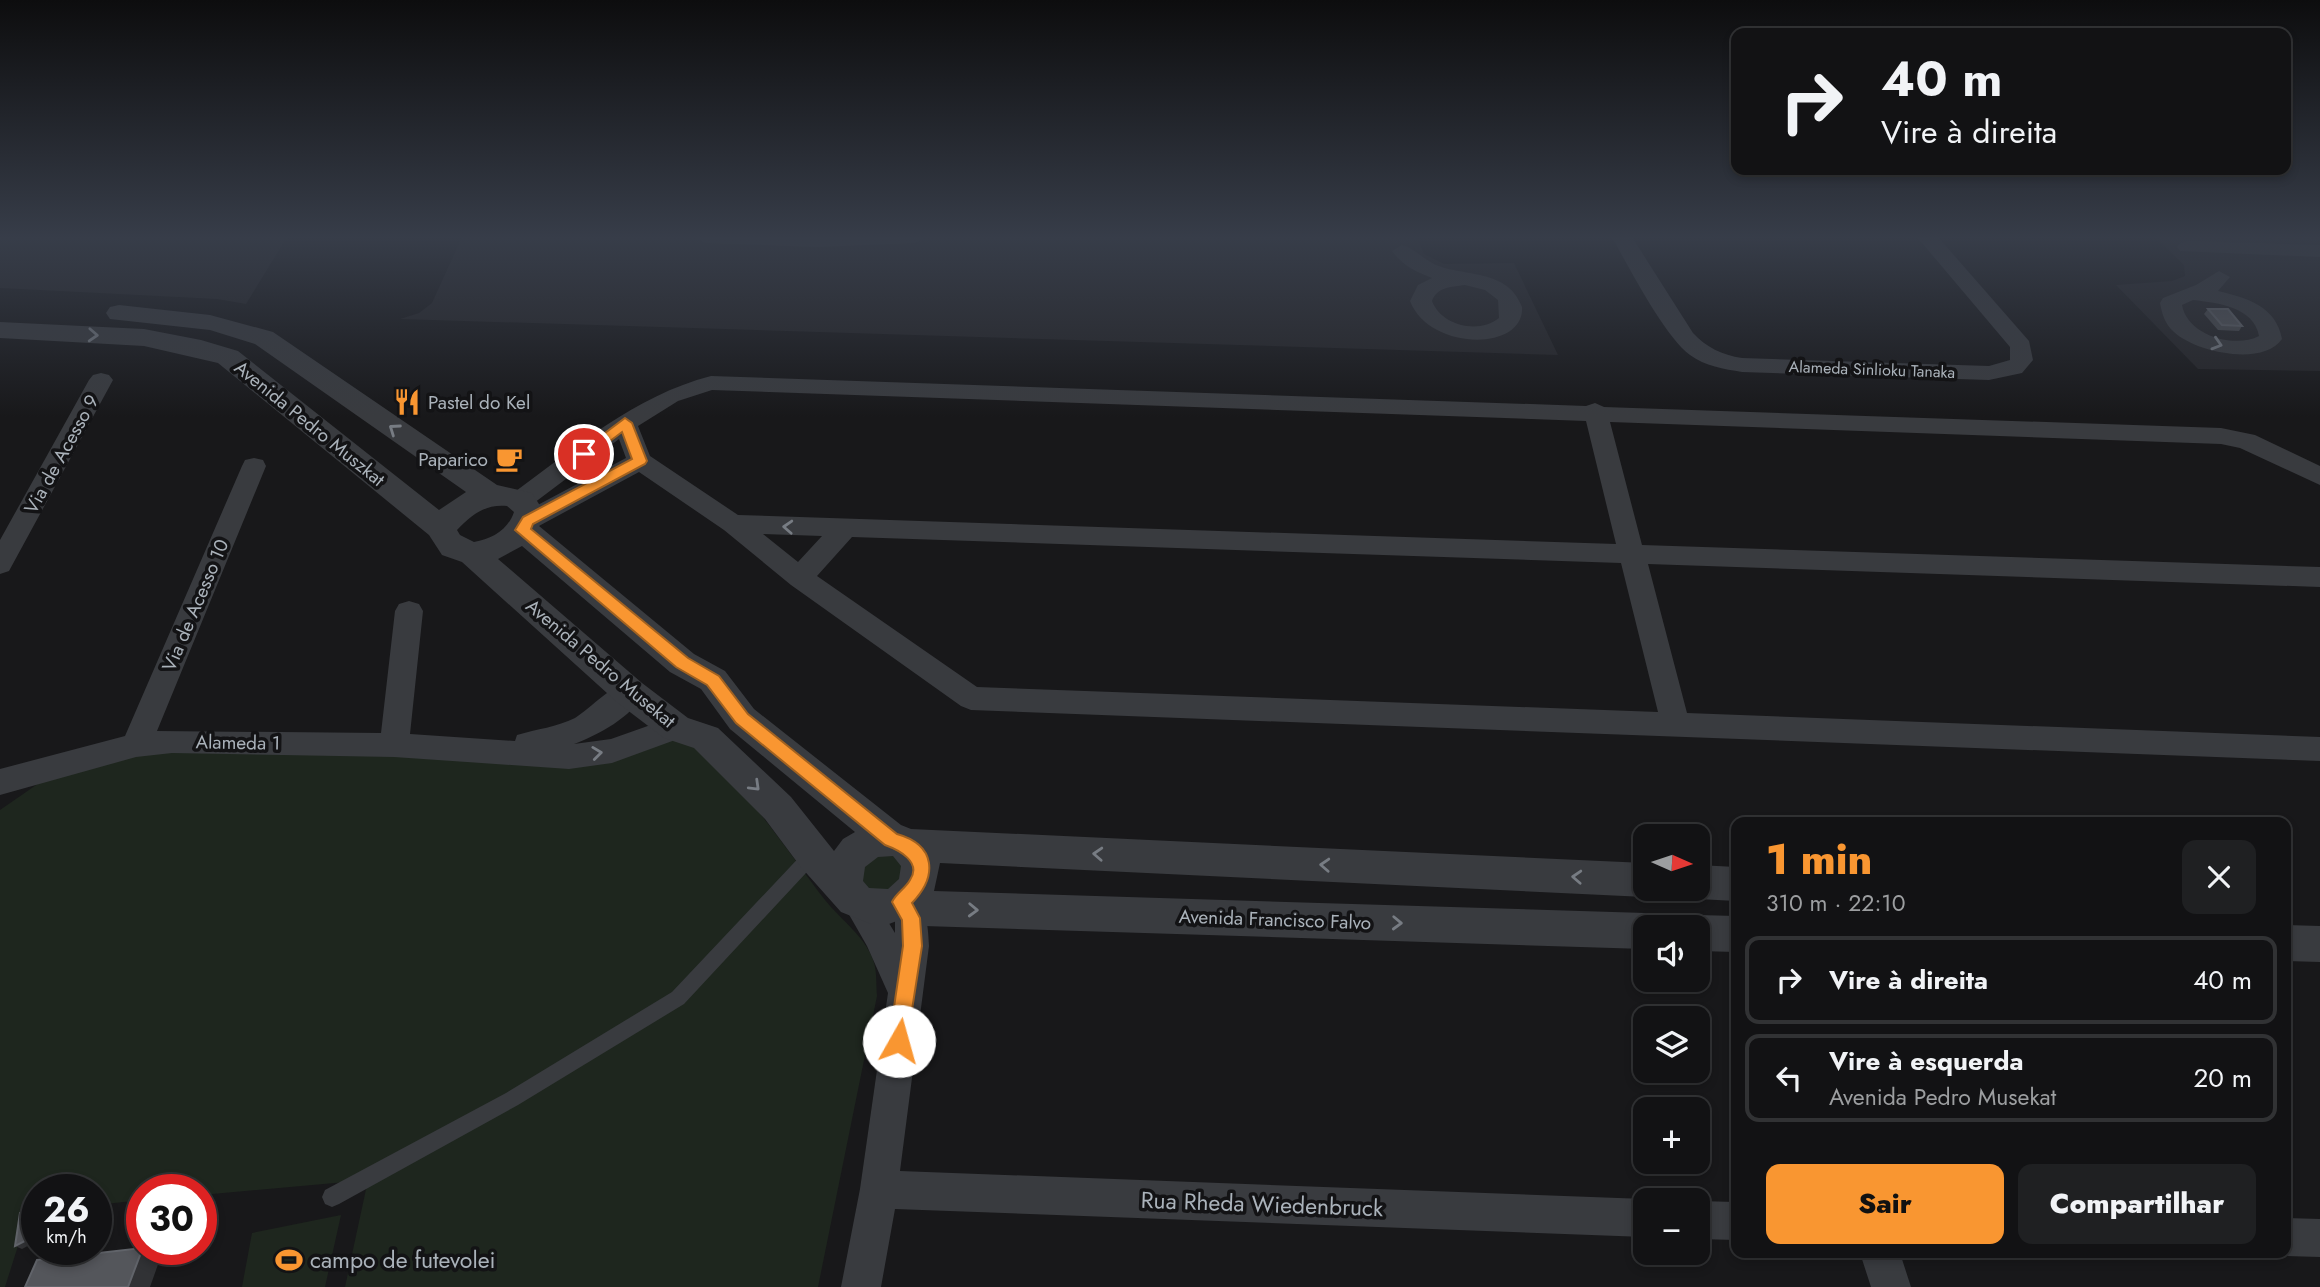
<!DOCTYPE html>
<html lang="pt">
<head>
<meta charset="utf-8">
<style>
  :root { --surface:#121214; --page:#1f2022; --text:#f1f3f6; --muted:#9c9ea0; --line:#313234; --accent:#f99631 }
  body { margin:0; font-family:Jost,sans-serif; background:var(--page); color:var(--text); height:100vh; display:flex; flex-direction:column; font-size:26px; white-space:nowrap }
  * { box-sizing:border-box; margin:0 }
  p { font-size:23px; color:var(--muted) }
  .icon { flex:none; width:38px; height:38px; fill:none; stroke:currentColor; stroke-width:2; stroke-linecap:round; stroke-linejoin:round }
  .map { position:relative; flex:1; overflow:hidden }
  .details { position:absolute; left:1731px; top:817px; width:560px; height:441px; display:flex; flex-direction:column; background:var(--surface); border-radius:14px; box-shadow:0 4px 10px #0003,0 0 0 2px var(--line) }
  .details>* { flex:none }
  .guide { position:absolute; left:1731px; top:28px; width:560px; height:147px; border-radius:14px; box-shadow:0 4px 10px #0003,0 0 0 2px var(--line); background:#121214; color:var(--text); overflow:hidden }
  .needle { width:46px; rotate:93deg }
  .buttons { position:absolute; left:1633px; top:824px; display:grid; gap:14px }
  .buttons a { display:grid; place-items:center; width:77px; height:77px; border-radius:14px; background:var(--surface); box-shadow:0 4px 10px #0003,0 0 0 2px var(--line); font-size:35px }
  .speed { position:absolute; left:21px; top:1174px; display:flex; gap:14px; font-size:35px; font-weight:700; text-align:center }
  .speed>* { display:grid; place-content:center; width:91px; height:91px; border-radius:50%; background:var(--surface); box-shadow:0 4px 10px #0003,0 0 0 2px var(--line); line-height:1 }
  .speed small { font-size:18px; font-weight:400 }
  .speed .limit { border:10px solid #d22; background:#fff; color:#111 }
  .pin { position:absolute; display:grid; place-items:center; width:60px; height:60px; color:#fff; margin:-30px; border:4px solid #fff; border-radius:50%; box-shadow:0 2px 7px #0007 }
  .me { position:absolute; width:77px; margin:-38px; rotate:7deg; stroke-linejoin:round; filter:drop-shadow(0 0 5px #0008) }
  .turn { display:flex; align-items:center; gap:24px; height:147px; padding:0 35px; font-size:32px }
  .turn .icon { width:91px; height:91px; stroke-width:2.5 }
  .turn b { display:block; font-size:49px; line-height:60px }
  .round { display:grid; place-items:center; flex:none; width:74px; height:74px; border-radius:14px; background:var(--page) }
  .head { display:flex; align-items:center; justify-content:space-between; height:119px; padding:0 35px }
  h1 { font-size:42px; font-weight:800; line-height:52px; color:var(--accent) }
  .cta { display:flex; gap:14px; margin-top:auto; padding:14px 35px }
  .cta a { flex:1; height:80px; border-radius:14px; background:var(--accent); color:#111; font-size:28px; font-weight:800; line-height:80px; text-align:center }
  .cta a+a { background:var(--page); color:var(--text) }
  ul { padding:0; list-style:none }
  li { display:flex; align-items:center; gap:21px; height:88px; margin:0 14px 10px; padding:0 21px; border:4px solid var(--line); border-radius:14px }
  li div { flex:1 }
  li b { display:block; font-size:26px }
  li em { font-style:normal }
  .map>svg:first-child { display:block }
  .built { fill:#242427 }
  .green { fill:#1e261e }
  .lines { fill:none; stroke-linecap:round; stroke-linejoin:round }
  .service { fill:#393b3f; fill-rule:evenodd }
  .minor { fill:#393b3f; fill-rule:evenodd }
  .tertiary { fill:#393b3f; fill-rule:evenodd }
  .wall { fill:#494b4f }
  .shaded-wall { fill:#313235 }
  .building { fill:#54565b; stroke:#61646a; stroke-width:2 }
  .oneway { stroke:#777c83 }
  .route { fill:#f99631; stroke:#a26220; stroke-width:2 }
  .labels { text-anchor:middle; stroke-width:7; stroke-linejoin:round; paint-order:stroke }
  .far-street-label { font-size:16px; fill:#aab2ba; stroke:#131315 }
  .poi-label { font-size:19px; fill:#aab2ba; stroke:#131315; text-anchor:start }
  .street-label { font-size:19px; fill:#aab2ba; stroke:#131315 }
  .near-street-label { font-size:23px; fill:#aab2ba; stroke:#131315 }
  .near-poi-label { font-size:23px; fill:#aab2ba; stroke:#131315; text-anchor:start }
</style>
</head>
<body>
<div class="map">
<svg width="2320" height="1287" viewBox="0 0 2320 1287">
  <rect width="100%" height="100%" fill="#18181a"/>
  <!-- built -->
  <path class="built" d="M0 237H287L246 304 217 299 0 288Z
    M462 237H1417L1424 254 1444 264 1514 263 1558 355 400 319 419 313 432 303Z
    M2155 237H2320V371L2198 369 2116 285 2172 281 2185 276 2184 265Z"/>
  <!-- green -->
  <path class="green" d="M673 735C727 756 788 853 825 900 840 919 868 939 874 963 877 973 876 985 877 996L818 1287H345L368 1180 201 1195V1190H142V1200L96 1205V1190H37V1210L29 1211 5 1287H0V810L55 772 177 748 554 762Z
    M902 854 904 885 870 898 855 866 860 858Z
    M341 1215 325 1287H242L252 1233Z"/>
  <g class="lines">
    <!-- service -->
    <path class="service" d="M813 847 819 849 821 854 819 859 684 1004 518 1105 339 1204 332 1207 325 1204 322 1197 325 1190 506 1093 672 992 807 849Z"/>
    <!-- minor -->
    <path class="minor" d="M695 237H926L916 243 817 247 705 243Z
      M1612 237H1632L1693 333C1706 347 1722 355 1742 358L1989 366 2010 360V347L1917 237H1938L2029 341 2033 360 2022 373 1989 380 1742 372C1724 369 1705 366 1690 355 1665 337 1628 266 1612 237Z
      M2187 241 2320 245V257L2180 251 2177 247 2180 243Z
      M1402 245C1414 248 1423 259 1436 265 1466 277 1508 269 1522 307 1525 352 1429 351 1410 301L1418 285 1432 278C1416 272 1402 265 1392 251ZM1465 285 1485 290 1498 300 1499 318C1478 335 1441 325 1432 301 1437 287 1451 287 1465 285Z
      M2219 271 2230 277 2218 291C2247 298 2276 306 2282 339 2263 367 2195 352 2174 332 2165 324 2162 314 2160 303L2163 298 2196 285ZM2193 300C2218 303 2254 307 2259 336 2234 349 2187 335 2182 305Z
      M101 373 109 375 113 380 9 571 0 574V540L89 380 93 375Z
      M711 376 1586 406 1595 403 1604 407 2221 428 2255 435 2320 466V485L2240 448 2221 444 1610 422 1642 545 2320 567V587L1648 564 1687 713 2320 737V761L971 710 961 706 791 585 724 530 639 472 537 527 528 530 519 527 515 521 519 515 626 458 619 439 530 506 521 509 512 506 508 500 512 494C575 448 634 396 711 376ZM712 390 1586 421 1616 544 738 515 650 456 638 426 678 401ZM763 534 822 536 798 562ZM852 537 1621 563 1658 712 977 687 817 576Z
      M254 458 263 460 266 466 157 731 381 733 395 611 399 604 409 601 419 604 423 611 410 734 515 741 517 735C537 729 557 727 575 718 595 706 616 677 640 685L644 693C632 717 598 735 574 744L611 739 676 716 686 720 691 728 686 736 612 763 569 769 394 757 172 753 136 757 0 795V769L125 736 242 466 245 460Z
      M901 887C926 897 928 922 929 946L900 1171 1645 1199 1649 1200H1645V1237L895 1209 881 1287H841L860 1189 888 993 867 946 843 904 847 894 859 889 871 894 895 933V921L885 902 889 892Z
      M1698 1201 1736 1202V1240L1698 1239Z
      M2286 1218 2320 1219V1257L2286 1256 2278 1253H2286Z
      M1860 1253H1900L1911 1287H1871Z"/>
    <!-- tertiary -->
    <path class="tertiary" d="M119 305 210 315 273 332 497 485 532 493 544 512 539 526 694 654 725 671 754 709 901 825 911 829 1645 863V889H1660L1645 897 940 863 934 891 1645 913 1659 918 1663 928H1645V949L924 926 907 917 889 924H871L841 912 800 866 765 819 694 748 664 738 618 703 462 562 442 555 429 535 218 363 144 346 0 338V322L144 329 201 340 238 351 439 510 466 492 255 344 210 330 110 319 106 313 110 307ZM507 506 514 512C508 530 492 539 474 542L460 535 457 530C472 514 486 504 507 506ZM522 546 670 672 701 689 730 729 855 832 843 839 834 851 791 797 718 728 688 718 642 683 498 559ZM893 856 901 866 899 879 888 889 869 888 863 881 865 867 878 857Z
      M1698 865 1736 867V901L1698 899 1684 894 1682 889H1698Z
      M1698 915 1736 916V952L1698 951V928H1681L1684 920Z
      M2286 925 2320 926V962L2286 961Z"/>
  </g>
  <!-- wall -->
  <path class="wall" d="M2208 309 2242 326 2239 331 2218 330 2204 314Z"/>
  <!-- shaded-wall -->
  <path class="shaded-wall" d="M37 1235V1241L22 1249 15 1246Z
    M142 1250H146L161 1256 150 1287H128Z"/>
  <!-- building -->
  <path class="building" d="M2208 309H2228L2242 326 2222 325Z
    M37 1211V1235L15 1246 20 1213Z
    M142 1248V1250L128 1287H25L37 1260Z"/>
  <!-- one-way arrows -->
  <defs><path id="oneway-chevron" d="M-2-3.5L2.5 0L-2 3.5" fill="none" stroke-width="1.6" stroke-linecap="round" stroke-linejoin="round" transform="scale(1.75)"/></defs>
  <g class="oneway">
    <use href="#oneway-chevron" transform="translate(93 335) rotate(3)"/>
    <use href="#oneway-chevron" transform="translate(2217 344) rotate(17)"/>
    <use href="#oneway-chevron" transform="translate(394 429) rotate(-145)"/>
    <use href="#oneway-chevron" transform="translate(788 527) rotate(-177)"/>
    <use href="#oneway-chevron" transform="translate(597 753) rotate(-7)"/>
    <use href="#oneway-chevron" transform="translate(755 786) rotate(44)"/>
    <use href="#oneway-chevron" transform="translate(1098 854) rotate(-177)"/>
    <use href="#oneway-chevron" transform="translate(1325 865) rotate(-177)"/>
    <use href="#oneway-chevron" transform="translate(1577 877) rotate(-177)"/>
    <use href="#oneway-chevron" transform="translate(973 910) rotate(2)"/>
    <use href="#oneway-chevron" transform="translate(1397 923) rotate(2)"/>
  </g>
  <!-- sky -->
  <linearGradient id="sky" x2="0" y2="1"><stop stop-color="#0d0d0e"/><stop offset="0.57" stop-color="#373d49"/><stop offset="1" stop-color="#373d49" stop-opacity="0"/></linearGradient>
  <rect width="2320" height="417" fill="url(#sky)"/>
  <!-- route -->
  <path class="route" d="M625 418 632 423 647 461 645 464 533 524 531 529 688 658 719 676 748 714 897 834C936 845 938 876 912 903L920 918 922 946 906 1048 899 1051 892 1048 889 1041 903 946 902 920 892 902C896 893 905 889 910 880 922 862 899 850 885 845L736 723 707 685 676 667 515 530 523 517 632 459 622 432 589 457H579L577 454Z"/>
  <!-- icons -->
  <defs>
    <symbol id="restaurant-bare" viewBox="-9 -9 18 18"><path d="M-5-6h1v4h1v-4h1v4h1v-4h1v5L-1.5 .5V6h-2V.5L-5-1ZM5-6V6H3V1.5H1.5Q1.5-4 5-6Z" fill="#f99631" stroke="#131315" stroke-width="2.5" paint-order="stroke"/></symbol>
    <symbol id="cafe-bare" viewBox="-9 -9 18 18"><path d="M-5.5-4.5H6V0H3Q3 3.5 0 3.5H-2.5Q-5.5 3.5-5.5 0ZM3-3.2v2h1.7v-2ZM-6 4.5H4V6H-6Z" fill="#f99631" stroke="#131315" stroke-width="2.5" paint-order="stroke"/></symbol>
    <symbol id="stadium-bare" viewBox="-9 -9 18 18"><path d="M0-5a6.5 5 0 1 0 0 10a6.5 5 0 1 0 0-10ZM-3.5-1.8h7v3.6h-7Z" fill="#f99631" stroke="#131315" stroke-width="2.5" paint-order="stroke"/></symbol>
  </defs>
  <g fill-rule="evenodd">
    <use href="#restaurant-bare" x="388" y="383" width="38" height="38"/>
    <use href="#cafe-bare" x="490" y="440" width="38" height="38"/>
    <use href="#stadium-bare" x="270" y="1241" width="38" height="38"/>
  </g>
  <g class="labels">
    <!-- far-street labels -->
    <g class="far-street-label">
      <text transform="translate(1872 369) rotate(2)" y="6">Alameda Sinlioku Tanaka</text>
    </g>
    <!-- poi labels -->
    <g class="poi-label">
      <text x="428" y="409">Pastel do Kel</text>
      <text x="488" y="466" text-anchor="end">Paparico</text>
    </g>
    <!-- street labels -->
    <g class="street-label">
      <text transform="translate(310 423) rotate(39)" y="7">Avenida Pedro Muszkat</text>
      <text transform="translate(61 454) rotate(-61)" y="7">Via de Acesso 9</text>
      <text transform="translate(195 605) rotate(-67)" y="7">Via de Acesso 10</text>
      <text transform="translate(601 663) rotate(40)" y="7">Avenida Pedro Musekat</text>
      <text transform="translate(238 742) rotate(1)" y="7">Alameda 1</text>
      <text transform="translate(1275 919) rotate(2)" y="7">Avenida Francisco Falvo</text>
    </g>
    <!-- near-street labels -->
    <g class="near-street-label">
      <text transform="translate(1262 1204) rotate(2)" y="8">Rua Rheda Wiedenbruck</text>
    </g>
    <!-- near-poi labels -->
    <g class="near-poi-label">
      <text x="310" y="1268">campo de futevolei</text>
    </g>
  </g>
</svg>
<div class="buttons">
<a><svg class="needle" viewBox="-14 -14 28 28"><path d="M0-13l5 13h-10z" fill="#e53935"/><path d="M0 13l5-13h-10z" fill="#9c9ea0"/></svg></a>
<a><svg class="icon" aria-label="sound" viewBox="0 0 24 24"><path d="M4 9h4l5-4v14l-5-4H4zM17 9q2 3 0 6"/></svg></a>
<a><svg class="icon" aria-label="layers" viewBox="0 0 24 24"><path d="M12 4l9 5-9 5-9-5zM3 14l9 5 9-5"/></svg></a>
<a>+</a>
<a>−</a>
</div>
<div class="speed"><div>26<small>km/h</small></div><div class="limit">30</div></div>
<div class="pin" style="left:584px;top:454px;background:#d93025"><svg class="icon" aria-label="arrive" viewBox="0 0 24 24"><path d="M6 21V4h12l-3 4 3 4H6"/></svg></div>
<svg class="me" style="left:899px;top:1041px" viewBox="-20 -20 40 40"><circle r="19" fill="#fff"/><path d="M0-13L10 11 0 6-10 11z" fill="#f99631"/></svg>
<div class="guide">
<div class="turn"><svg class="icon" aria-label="right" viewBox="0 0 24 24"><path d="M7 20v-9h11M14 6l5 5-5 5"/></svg><div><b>40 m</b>Vire à direita</div></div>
</div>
<section class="details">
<div class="head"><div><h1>1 min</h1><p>310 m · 22:10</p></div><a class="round"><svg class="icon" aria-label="close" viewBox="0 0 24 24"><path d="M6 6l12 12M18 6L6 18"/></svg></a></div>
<ul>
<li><svg class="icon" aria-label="right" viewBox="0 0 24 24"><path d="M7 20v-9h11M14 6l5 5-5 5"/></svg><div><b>Vire à direita</b></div><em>40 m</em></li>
<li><svg class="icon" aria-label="left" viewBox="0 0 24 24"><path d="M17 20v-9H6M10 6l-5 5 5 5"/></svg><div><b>Vire à esquerda</b><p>Avenida Pedro Musekat</p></div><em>20 m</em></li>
</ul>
<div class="cta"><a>Sair</a><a>Compartilhar</a></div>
</section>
</div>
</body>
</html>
